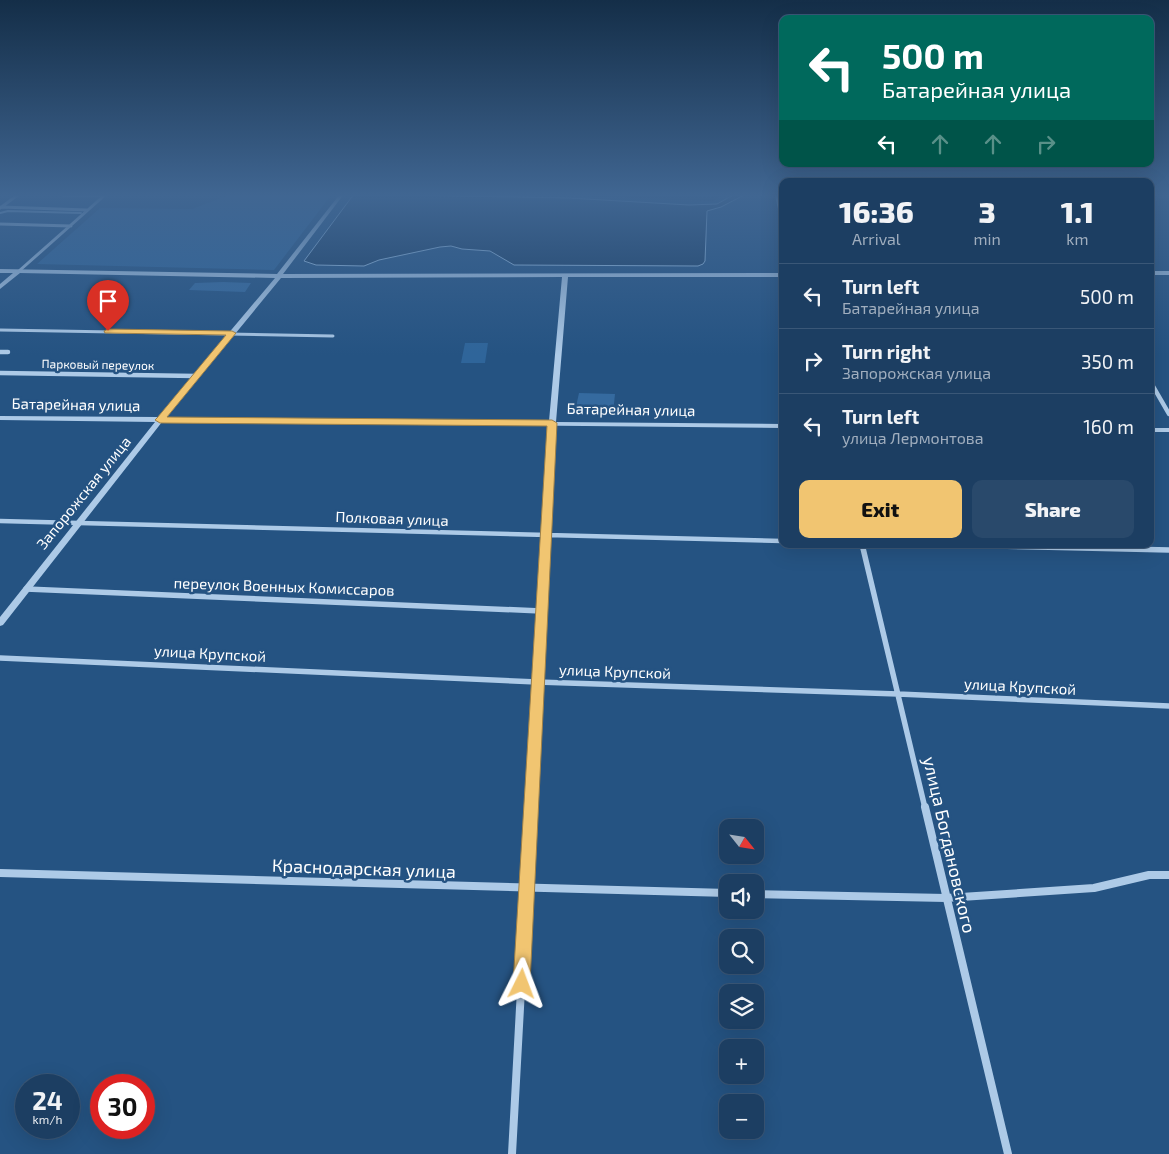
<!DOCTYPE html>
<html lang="en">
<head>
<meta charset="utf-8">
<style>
  :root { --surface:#1c3e62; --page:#29496b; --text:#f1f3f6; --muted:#a0aebe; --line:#3a5777; --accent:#f1c571 }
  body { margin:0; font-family:"Exo 2",sans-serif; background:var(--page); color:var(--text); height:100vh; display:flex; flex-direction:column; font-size:19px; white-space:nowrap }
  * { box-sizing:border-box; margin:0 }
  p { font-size:16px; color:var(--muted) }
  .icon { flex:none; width:28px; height:28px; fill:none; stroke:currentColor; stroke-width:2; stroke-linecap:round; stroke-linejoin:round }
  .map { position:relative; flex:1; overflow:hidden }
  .panel { position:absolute; left:779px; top:178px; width:375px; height:370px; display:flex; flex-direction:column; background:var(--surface); border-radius:10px; box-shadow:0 5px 20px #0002,0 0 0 1px var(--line) }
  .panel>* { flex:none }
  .banner { position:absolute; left:779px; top:15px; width:375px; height:152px; border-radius:10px; box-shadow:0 5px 20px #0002,0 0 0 1px var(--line); background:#00695c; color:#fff; overflow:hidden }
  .needle { width:32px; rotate:120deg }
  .controls { position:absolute; left:719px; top:819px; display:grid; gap:10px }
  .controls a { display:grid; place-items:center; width:45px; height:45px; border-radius:10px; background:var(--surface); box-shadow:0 5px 20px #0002,0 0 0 1px var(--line); font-size:25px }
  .speed { position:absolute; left:15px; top:1074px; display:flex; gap:10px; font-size:25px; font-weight:700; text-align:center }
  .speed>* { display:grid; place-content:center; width:65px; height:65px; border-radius:50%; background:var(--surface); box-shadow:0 5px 20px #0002,0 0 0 1px var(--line); line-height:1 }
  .speed small { font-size:12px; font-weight:400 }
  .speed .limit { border:8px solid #d22; background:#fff; color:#111 }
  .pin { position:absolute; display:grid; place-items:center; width:42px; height:42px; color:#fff; margin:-51px -21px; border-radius:50% 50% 50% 0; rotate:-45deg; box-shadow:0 0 5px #0007 }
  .pin .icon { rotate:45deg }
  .me { position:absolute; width:55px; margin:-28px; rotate:3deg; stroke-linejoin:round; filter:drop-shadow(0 0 4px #0008) }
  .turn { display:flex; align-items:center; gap:18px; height:105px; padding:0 20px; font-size:22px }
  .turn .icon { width:65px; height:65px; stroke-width:2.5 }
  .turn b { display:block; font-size:35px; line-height:42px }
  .lanes { display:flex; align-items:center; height:48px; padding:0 20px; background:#0003; justify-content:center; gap:25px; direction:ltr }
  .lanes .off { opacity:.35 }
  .eta { display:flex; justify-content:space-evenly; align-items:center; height:85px; text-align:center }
  .eta b { font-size:30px; font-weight:800; line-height:35px }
  .button { display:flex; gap:10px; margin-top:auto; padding:10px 20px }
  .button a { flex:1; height:58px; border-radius:10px; background:var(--accent); color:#111; font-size:20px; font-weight:800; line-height:58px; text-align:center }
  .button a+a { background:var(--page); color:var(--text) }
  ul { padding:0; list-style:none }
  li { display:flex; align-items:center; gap:15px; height:65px; padding:0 20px; border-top:1px solid var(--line) }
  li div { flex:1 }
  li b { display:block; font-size:19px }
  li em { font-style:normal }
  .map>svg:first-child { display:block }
  .green { fill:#2f659a }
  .water { fill:#1a3d62; stroke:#a1c6e8 }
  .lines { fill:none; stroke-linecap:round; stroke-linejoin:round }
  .stream { stroke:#a1c6e8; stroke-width:2 }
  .canal { fill:#1a3d62; fill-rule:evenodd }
  .building { fill:#356a9f }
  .minor-far3 { stroke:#adcae7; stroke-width:3 }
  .minor-far2 { stroke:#adcae7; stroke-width:4.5 }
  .minor-far1 { stroke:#adcae7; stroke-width:5.5 }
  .minor { stroke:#adcae7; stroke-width:8 }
  .tertiary { fill:#adcae7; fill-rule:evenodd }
  .route { fill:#f1c571; stroke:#9d8049 }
  .labels { text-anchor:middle; stroke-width:5; stroke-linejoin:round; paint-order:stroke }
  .far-street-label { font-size:12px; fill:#fff; stroke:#255382 }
  .street-label { font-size:15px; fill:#fff; stroke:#255382 }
  .near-street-label { font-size:18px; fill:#fff; stroke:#255382 }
</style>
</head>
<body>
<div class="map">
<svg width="1169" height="1154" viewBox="0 0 1169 1154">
  <rect width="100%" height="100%" fill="#255382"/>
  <!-- green -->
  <path class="green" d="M232 194H332L274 270 37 264 100 208 192 209Z
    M465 343H488L485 363H461Z"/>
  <!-- water -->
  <path class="water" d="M354 194 569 198 689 205 717 204 735 194H746L721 207 707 211 705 261 703 264 698 266 514 265 490 251 462 249 451 246 440 247 379 260 364 266 316 265 304 261Z"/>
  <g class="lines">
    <!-- stream -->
    <path class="stream" d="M0 213 8 211 81 213"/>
    <!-- canal -->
    <path class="canal" d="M582 194 712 197 719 194H726L713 201 585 196Z"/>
  </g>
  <!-- building -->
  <path class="building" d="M195 283 223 282 251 283 245 292 189 290Z
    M579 393 615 394 613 413 575 411Z"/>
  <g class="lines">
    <!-- minor-far3 -->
    <path class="minor-far3" d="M776 194 782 219
      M62 195H104
      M1 207 87 210
      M0 208 19 194
      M0 224 71 226
      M19 271 106 194
      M0 330 333 336"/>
    <!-- minor-far2 -->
    <path class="minor-far2" d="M0 352H8
      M0 373 196 376
      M1150 381 1169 414
      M0 521 782 541
      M907 544 960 545
      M545 545 552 423"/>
    <!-- minor-far1 -->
    <path class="minor-far1" d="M862 544 925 808
      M907 544 1169 550
      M26 589 541 611
      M0 658 537 682 898 694 1169 706
      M531 808 545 544"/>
    <!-- minor -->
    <path class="minor" d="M925 807 1008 1154
      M0 873 728 893
      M755 894 946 898 1094 888 1149 875H1169
      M512 1154 531 807"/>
    <!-- tertiary -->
    <path class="tertiary" d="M340 194H344L283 274 782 273V277H568L556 422 782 424V428L162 422 3 625 0 626V617L155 422 0 420V416L158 417 275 278 20 273 0 289V284L13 273H0V269L277 274ZM562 277 549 421 166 418 281 278Z
      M1150 271H1169V275H1150Z
      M1150 428H1169V432H1150Z"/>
  </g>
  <!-- sky -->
  <linearGradient id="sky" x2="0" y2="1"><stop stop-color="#142e48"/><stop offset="0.55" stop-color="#406692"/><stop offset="1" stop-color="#406692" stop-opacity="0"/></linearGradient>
  <rect width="1169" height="355" fill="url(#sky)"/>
  <!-- route -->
  <path class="route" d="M108 329 232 331 236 333 167 417 552 420 557 423 530 984 528 989 522 992 516 989 513 984 547 426 160 423 155 420 157 418 226 335 105 333 104 331Z"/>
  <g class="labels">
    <!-- far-street labels -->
    <g class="far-street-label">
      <text transform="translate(98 365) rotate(1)" y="4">Парковый переулок</text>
    </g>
    <!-- street labels -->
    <g class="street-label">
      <text transform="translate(76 405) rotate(1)" y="5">Батарейная улица</text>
      <text transform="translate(631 410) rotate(1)" y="5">Батарейная улица</text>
      <text transform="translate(84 493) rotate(-51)" y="5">Запорожская улица</text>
      <text transform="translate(392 519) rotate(2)" y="5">Полковая улица</text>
      <text transform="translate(284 587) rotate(2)" y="5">переулок Военных Комиссаров</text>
      <text transform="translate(210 654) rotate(3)" y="5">улица Крупской</text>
      <text transform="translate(615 672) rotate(2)" y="5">улица Крупской</text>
      <text transform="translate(1020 687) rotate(3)" y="5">улица Крупской</text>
    </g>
    <!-- near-street labels -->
    <g class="near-street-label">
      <text transform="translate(949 845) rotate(77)" y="6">улица Богдановского</text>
      <text transform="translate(364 869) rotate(2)" y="6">Краснодарская улица</text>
    </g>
  </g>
</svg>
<div class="controls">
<a><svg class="needle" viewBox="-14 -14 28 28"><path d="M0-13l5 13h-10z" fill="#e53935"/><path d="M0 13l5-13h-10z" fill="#a0aebe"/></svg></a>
<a><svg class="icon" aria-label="sound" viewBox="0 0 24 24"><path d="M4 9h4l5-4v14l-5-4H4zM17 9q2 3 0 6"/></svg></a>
<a><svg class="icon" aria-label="search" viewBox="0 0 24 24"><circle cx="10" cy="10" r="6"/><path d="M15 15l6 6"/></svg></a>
<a><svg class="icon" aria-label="layers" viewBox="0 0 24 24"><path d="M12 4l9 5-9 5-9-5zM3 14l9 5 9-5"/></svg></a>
<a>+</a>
<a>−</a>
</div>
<div class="speed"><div>24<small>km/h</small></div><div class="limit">30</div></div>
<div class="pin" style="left:108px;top:331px;background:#d93025"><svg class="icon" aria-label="arrive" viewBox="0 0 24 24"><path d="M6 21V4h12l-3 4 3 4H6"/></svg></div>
<svg class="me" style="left:522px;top:984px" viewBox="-20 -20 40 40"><path d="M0-17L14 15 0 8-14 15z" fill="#f1c571" stroke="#fff" stroke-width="4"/></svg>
<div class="banner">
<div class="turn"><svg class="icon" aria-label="left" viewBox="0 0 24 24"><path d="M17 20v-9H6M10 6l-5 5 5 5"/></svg><div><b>500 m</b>Батарейная улица</div></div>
<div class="lanes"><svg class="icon" aria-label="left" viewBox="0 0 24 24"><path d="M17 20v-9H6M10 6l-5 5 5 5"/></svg><svg class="icon off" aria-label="ahead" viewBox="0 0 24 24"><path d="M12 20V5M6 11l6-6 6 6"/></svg><svg class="icon off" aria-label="ahead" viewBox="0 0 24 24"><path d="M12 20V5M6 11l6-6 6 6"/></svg><svg class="icon off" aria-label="right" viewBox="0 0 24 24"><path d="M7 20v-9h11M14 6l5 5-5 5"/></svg></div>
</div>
<section class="panel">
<div class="eta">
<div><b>16:36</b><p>Arrival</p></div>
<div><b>3</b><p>min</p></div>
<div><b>1.1</b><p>km</p></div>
</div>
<ul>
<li><svg class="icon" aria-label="left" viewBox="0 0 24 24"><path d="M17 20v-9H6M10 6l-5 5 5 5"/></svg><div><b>Turn left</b><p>Батарейная улица</p></div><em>500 m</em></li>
<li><svg class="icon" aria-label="right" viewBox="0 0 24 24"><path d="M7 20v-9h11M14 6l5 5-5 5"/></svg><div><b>Turn right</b><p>Запорожская улица</p></div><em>350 m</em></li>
<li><svg class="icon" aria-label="left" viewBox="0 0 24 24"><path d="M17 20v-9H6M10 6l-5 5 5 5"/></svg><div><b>Turn left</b><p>улица Лермонтова</p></div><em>160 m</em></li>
</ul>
<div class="button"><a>Exit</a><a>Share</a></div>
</section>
</div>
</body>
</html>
